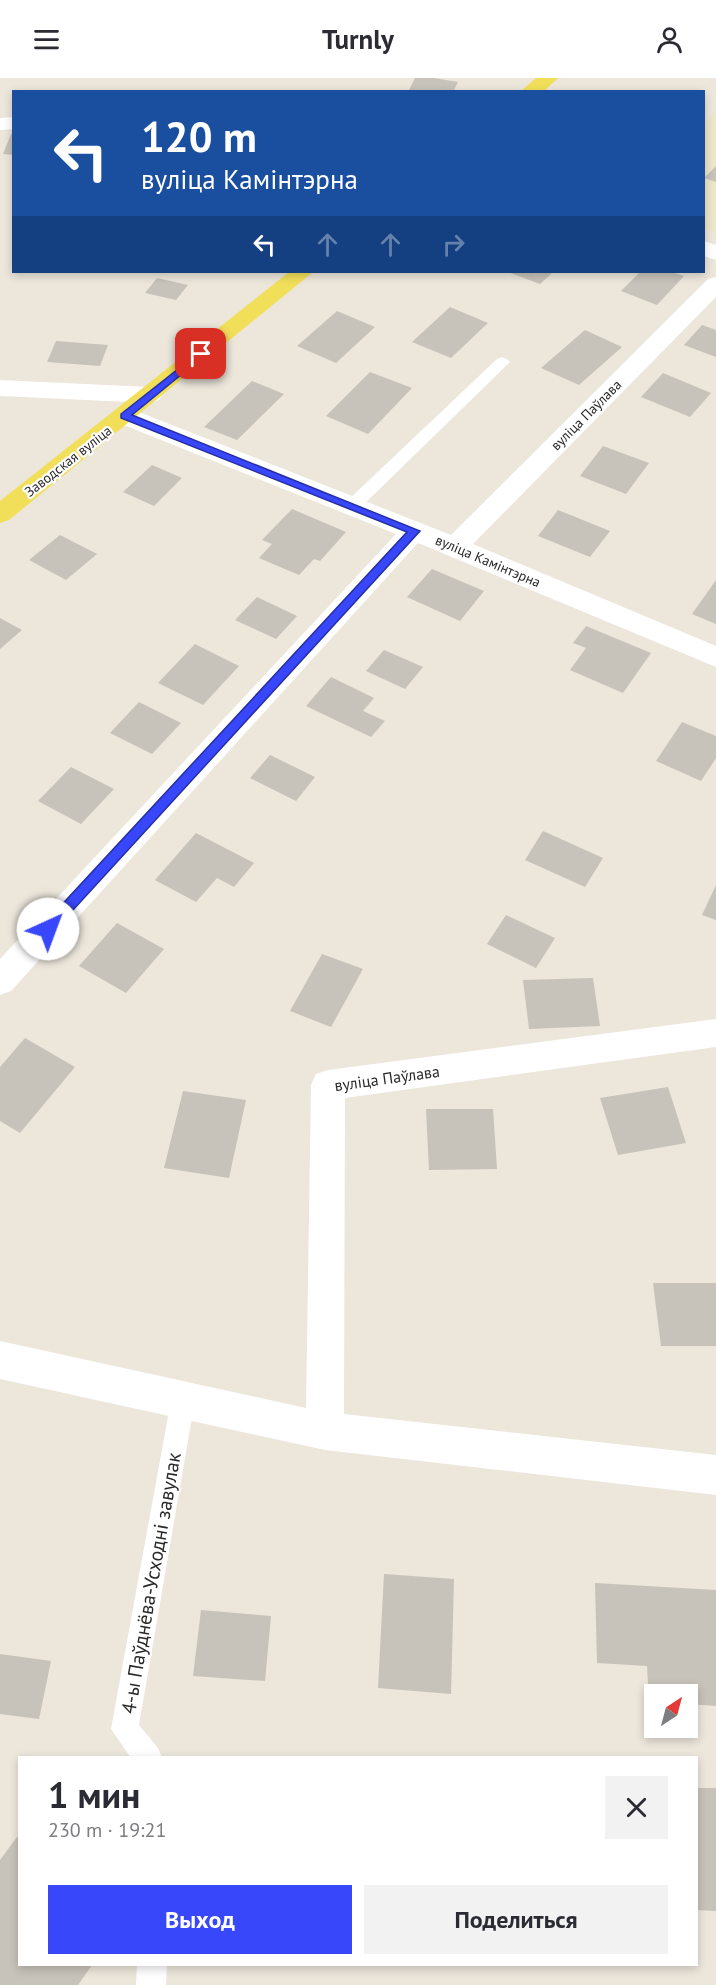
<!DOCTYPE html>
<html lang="ru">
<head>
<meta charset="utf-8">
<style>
  :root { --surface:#fff; --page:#f2f2f3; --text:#2b2b33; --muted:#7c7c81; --accent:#3947fb }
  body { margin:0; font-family:"PT Sans",sans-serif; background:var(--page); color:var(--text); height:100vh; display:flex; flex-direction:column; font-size:22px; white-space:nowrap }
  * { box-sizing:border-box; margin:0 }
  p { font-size:20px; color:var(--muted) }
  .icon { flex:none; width:33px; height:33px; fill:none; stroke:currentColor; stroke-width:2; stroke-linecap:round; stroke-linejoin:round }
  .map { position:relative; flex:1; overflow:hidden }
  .side { position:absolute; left:18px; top:1678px; width:680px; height:210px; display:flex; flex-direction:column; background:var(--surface); border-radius:0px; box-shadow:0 3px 9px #0003 }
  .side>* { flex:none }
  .top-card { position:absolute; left:12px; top:12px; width:693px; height:183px; border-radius:0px; box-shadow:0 3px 9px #0003; background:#1a4fa0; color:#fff; overflow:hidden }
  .needle { width:39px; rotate:36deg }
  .tools { position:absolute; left:644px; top:1606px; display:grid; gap:12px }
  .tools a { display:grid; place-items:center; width:54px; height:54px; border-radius:0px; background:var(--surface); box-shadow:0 3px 9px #0003; font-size:30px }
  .pin { position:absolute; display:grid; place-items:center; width:51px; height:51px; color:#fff; margin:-26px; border-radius:12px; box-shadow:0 3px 9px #0006 }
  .me { position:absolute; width:66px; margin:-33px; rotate:43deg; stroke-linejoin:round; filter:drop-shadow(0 0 4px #0008) }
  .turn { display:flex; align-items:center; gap:21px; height:126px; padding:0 30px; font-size:27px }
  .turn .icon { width:78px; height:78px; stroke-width:2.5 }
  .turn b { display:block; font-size:42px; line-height:51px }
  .lanes { display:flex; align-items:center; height:57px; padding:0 30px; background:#0003; justify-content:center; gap:30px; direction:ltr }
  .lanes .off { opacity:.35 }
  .round { display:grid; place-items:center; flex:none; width:63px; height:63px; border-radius:0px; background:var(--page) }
  .head { display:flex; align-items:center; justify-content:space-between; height:102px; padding:0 30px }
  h1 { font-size:36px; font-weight:600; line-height:45px }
  .button { display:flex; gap:12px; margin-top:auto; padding:12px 30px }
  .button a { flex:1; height:69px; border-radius:0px; background:var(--accent); color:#fff; font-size:24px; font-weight:600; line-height:69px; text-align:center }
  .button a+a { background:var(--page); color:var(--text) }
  header { display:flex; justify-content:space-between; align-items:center; height:78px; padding:0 30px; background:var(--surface); font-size:27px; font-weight:600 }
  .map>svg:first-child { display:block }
  .education { fill:#eee6ca }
  .building { fill:#c7c3ba }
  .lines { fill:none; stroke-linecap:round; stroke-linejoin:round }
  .service { fill:#fff; fill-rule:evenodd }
  .minor { fill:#fff; fill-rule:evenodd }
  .primary { fill:#f1df5a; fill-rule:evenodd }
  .route { fill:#3947fb; stroke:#252ea3; stroke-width:1.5 }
  .labels { text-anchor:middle; stroke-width:4.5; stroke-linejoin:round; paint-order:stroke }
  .far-street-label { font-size:14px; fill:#292929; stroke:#fff }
  .street-label { font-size:16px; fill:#292929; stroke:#fff }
  .near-street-label { font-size:20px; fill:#292929; stroke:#fff }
</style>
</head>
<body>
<header><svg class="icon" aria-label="menu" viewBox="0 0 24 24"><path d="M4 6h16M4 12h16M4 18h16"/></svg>Turnly<svg class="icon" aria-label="person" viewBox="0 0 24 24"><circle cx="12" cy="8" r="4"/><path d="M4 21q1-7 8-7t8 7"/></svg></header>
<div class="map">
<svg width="716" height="1907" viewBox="0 0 716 1907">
  <rect width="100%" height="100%" fill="#ece6db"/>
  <!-- education -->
  <path class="education" d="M716 32V155L704 151V44Z"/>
  <!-- building -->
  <path class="building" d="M415 0H434L458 4 453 14H408Z
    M11 56H14V77L3 76Z
    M716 88V104L704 100Z
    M508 194H553L540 206Z
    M640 194H671L684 198 657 227 621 213Z
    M157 200 188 207 176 222 145 215Z
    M450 229 488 245 451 280 412 264Z
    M337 233 375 249 336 285 297 268Z
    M702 247 716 252V279L684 267Z
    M585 252 622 269 579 307 541 290Z
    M56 263 108 267 100 288 47 284Z
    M370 294 412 310 368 356 326 338Z
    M663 295 711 315 690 339 641 319Z
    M252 303 284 316 237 362 204 349Z
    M603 368 649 385 626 416 580 398Z
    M152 387 182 400 154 428 123 414Z
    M292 431 346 454 320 483 314 481 299 497 259 480 272 466 262 462Z
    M558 432 610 453 590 479 538 458Z
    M60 457 97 476 66 502 29 482Z
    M432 491 484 513 460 543 407 519Z
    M716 502V546L692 536Z
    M257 519 297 538 276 561 235 542Z
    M0 540 22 552 0 571Z
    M586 548 651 575 623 615 570 592 586 570 573 565Z
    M195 566 239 588 203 627 158 605Z
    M384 572 423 589 405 611 366 593Z
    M331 599 374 620 363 633 385 643 371 659 306 628Z
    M139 624 181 645 152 676 110 655Z
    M682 644 716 658V680L701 703 656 683Z
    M270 677 315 699 296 723 250 700Z
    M71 689 114 711 81 746 38 723Z
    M543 753 603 780 585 809 525 782Z
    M196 755 254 785 234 809 217 800 196 824 155 802Z
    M716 807V842L702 837Z
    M506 837 555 860 536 890 487 866Z
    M117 845 164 871 126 915 79 888Z
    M322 876 363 891 331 949 290 933Z
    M593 900 600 948 529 951 523 902Z
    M25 960 75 989 20 1055 0 1043V989Z
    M668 1009 686 1065 618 1077 600 1020Z
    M183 1013 246 1022 229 1100 164 1090Z
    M426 1031H493L497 1091 429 1092Z
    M653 1205H716V1268H661Z
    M384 1496 454 1501 451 1616 378 1610Z
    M595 1505 716 1512V1628L687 1626V1617H654V1624H649L647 1588 597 1585Z
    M201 1532 271 1538 265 1603 193 1598Z
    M0 1576 51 1583 39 1641 0 1636Z
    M696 1710H716V1833L696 1832Z
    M17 1759 20 1761V1887H92L78 1907H0V1782Z"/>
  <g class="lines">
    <!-- service -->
    <path class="service" d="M502 279 507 281 510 284 507 287 358 432H346L344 428 346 424 497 281Z
      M183 1310 192 1313 195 1322 139 1647 158 1670 162 1680H131L111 1651 171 1322 174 1313Z
      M137 1887H167L166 1907H136Z"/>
    <!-- minor -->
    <path class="minor" d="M14 39V51L0 52V40Z
      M704 163 716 167V182L704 178Z
      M716 199V219L473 466 716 568V589L418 465 11 913 0 917V881L396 456 116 344 113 338 116 332 125 330 134 332 451 457 708 201Z
      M0 302 150 309 159 312 162 317 159 322 150 325 0 318Z
      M716 941V969L345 1020 344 1336 716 1377V1417L325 1372 0 1301V1263L306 1330 311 1007 316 996 328 992Z"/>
    <!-- primary -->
    <path class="primary" d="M536 0H558L543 14H520Z
      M289 194H313L9 442 0 445V423Z"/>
  </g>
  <!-- route -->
  <path class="route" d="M201 273 206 276 204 278 132 337 420 453 52 855 48 857 41 851 43 847 407 454 121 340V336Z"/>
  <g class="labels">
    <!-- far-street labels -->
    <g class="far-street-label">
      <text transform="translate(586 337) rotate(-45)" y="5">вуліца Паўлава</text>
      <text transform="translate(68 383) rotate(-38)" y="5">Заводская вуліца</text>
      <text transform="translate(488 483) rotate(23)" y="5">вуліца Камінтэрна</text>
    </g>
    <!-- street labels -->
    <g class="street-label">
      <text transform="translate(387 1000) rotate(-8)" y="6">вуліца Паўлава</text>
    </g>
    <!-- near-street labels -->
    <g class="near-street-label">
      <text transform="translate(151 1505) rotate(-80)" y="7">4-ы Паўднёва-Усходні завулак</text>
    </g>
  </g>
</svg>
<div class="tools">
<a><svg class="needle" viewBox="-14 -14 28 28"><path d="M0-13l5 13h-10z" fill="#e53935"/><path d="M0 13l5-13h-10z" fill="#7c7c81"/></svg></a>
</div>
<div class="pin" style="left:201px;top:276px;background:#d93025"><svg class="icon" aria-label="arrive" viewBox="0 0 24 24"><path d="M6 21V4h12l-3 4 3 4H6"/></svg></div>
<svg class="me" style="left:48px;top:851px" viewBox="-20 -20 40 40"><circle r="19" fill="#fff"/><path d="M0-13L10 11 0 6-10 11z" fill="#3947fb"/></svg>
<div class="top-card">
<div class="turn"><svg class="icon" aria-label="left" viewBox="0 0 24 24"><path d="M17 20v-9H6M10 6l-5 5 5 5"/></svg><div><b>120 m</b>вуліца Камінтэрна</div></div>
<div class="lanes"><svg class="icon" aria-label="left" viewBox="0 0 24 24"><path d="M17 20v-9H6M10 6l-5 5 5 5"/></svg><svg class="icon off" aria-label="ahead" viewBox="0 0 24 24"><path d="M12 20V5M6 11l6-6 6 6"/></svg><svg class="icon off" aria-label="ahead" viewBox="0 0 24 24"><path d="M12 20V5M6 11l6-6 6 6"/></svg><svg class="icon off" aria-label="right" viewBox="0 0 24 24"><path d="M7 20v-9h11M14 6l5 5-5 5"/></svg></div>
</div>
<section class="side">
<div class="head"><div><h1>1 мин</h1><p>230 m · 19:21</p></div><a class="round"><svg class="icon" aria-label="close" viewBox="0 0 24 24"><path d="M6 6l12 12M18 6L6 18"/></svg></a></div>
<div class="button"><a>Выход</a><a>Поделиться</a></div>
</section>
</div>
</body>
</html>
